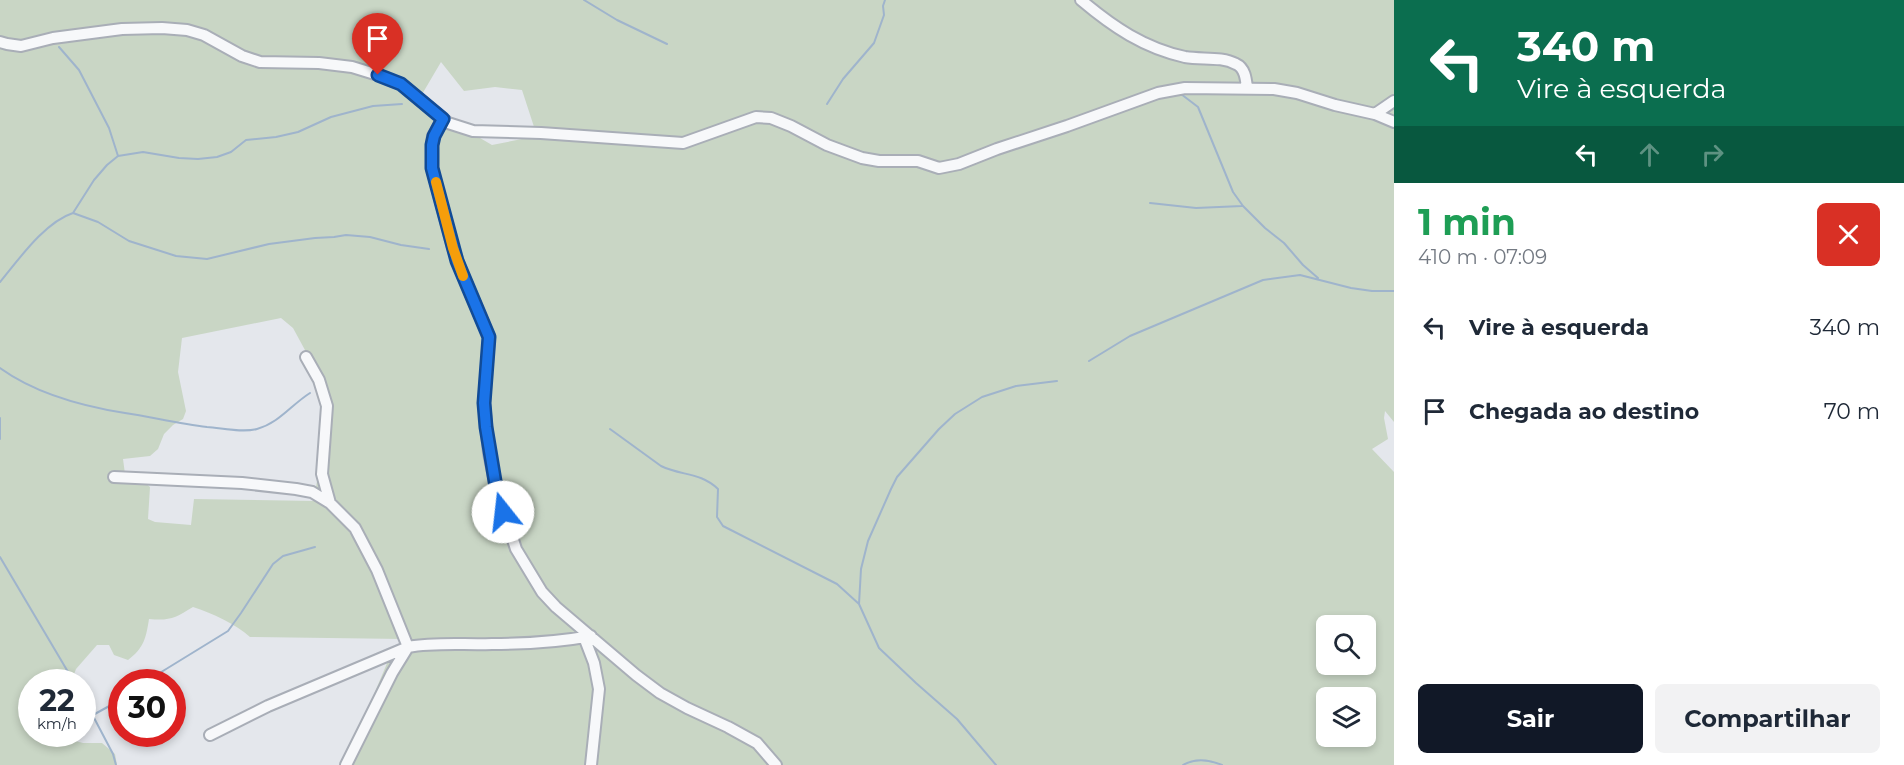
<!DOCTYPE html>
<html lang="pt">
<head>
<meta charset="utf-8">
<style>
  :root { --surface:#fff; --page:#f2f2f3; --text:#1f2937; --muted:#747a83; --accent:#111827 }
  body { margin:0; font-family:Montserrat,sans-serif; background:var(--page); color:var(--text); height:100vh; display:flex; flex-direction:column; font-size:22px; white-space:nowrap }
  * { box-sizing:border-box; margin:0 }
  p { font-size:20px; color:var(--muted) }
  .icon { flex:none; width:33px; height:33px; fill:none; stroke:currentColor; stroke-width:2; stroke-linecap:round; stroke-linejoin:round }
  .map { position:relative; flex:1; overflow:hidden }
  .side { display:flex; flex-direction:column; background:var(--surface); width:510px }
  .side>* { flex:none }
  .guide { background:#0b6e4f; color:#fff; overflow:hidden }
  .buttons { position:absolute; left:1316px; top:615px; display:grid; gap:12px }
  .buttons a { display:grid; place-items:center; width:60px; height:60px; border-radius:9px; background:var(--surface); box-shadow:0 3px 9px #0003; font-size:30px }
  .speed { position:absolute; left:18px; top:669px; display:flex; gap:12px; font-size:30px; font-weight:700; text-align:center }
  .speed>* { display:grid; place-content:center; width:78px; height:78px; border-radius:50%; background:var(--surface); box-shadow:0 3px 9px #0003; line-height:1 }
  .speed small { font-size:15px; font-weight:400 }
  .speed .limit { border:9px solid #d22; background:#fff; color:#111 }
  .pin { position:absolute; display:grid; place-items:center; width:51px; height:51px; color:#fff; margin:-62px -26px; border-radius:50% 50% 50% 0; rotate:-45deg; box-shadow:0 0 6px #0007 }
  .pin .icon { rotate:45deg }
  .me { position:absolute; width:66px; margin:-33px; rotate:344deg; stroke-linejoin:round; filter:drop-shadow(0 0 4px #0008) }
  .turn { display:flex; align-items:center; gap:21px; height:126px; padding:0 24px; font-size:27px }
  .turn .icon { width:78px; height:78px; stroke-width:2.5 }
  .turn b { display:block; font-size:42px; line-height:51px }
  .lanes { display:flex; align-items:center; height:57px; padding:0 24px; background:#0003; justify-content:center; gap:30px; direction:ltr }
  .lanes .off { opacity:.35 }
  .round { display:grid; place-items:center; flex:none; width:63px; height:63px; border-radius:9px; background:var(--page) }
  .summary { display:flex; align-items:center; justify-content:space-between; height:102px; padding:0 24px }
  h1 { font-size:36px; font-weight:700; line-height:45px; color:#1e9e55 }
  .cta { display:flex; gap:12px; margin-top:auto; padding:12px 24px }
  .cta a { flex:1; height:69px; border-radius:9px; background:var(--accent); color:#fff; font-size:24px; font-weight:700; line-height:69px; text-align:center }
  .cta a+a { background:var(--page); color:var(--text) }
  ul { padding:0; list-style:none }
  li { display:flex; align-items:center; gap:18px; height:84px; padding:0 24px }
  li div { flex:1 }
  li b { display:block; font-size:22px }
  li em { font-style:normal }
  main { display:flex; flex:1; min-height:0 }
  .map>svg:first-child { display:block }
  .green { fill:#c9d6c5; fill-rule:evenodd }
  .lines { fill:none; stroke-linecap:round; stroke-linejoin:round }
  .stream { stroke:#9fb4cc; stroke-width:2 }
  .minor-casing { stroke:#a9aeb7; stroke-width:14 }
  .minor { stroke:#f7f8fa; stroke-width:10 }
  .route-casing { stroke:#114b97; stroke-width:15 }
  .route { stroke:#1a73e8; stroke-width:10 }
  .slow { stroke:#f59e0b; stroke-width:10 }
</style>
</head>
<body>
<main>
<div class="map">
<svg width="1394" height="765" viewBox="0 0 1394 765">
  <rect width="100%" height="100%" fill="#e4e7ec"/>
  <!-- green -->
  <path class="green" d="M0 0H1394V422L1385 411 1384 418 1388 439 1372 449 1394 472V765H344L388 661 403 639 250 637C236 624 212 613 193 607 175 618 170 621 149 619 146 638 144 648 128 660L114 655 109 645H97L76 669 71 682H32L31 707 29 716 31 721 32 734H48L83 743H102L115 754 117 765H0ZM441 62 464 91 495 87 522 90 537 136 492 145 468 131 439 120 421 96ZM281 318 293 328 324 385 326 418 316 488V501L194 499 191 525 155 522 148 519 150 487 139 478 125 474 123 459 150 456 158 449 164 434 173 425 183 419 186 411 178 372 182 338ZM1326 626H1365V664H1326ZM1326 698H1365V736H1326Z"/>
  <g class="lines">
    <!-- stream -->
    <path class="stream" d="M584 0 617 20 667 44
      M59 47 79 70 109 128 118 156
      M1181 94 1198 107 1233 192 1243 206 1265 228 1284 243 1303 265 1318 278
      M827 104 843 79 874 43 884 15 883 6 885 0
      M1150 203 1196 208 1242 206
      M73 213 94 180 107 165 118 156 143 152 179 158 198 159 217 157 231 152 246 140 276 137 298 132 331 117 373 106 402 104
      M0 282C19 259 45 222 73 213L98 222 129 241 176 256 207 259 269 244 315 238 334 237 346 235 370 237 401 245 429 249
      M1089 361 1130 336 1263 280 1300 275 1351 288 1372 291H1394
      M0 368C36 394 81 406 125 413 152 417 179 424 207 427 222 428 242 433 257 429 279 423 291 405 310 393
      M0 418V439
      M610 429 661 466C682 476 700 472 718 489L717 517 723 526 837 584 859 604 879 648 916 683 957 719 996 765
      M0 557 74 682
      M859 604 861 569 868 541 891 489 897 477 939 429 955 414 982 397 1016 386 1057 381
      M145 682 228 631 241 613 273 564 283 556 315 547
      M82 695 113 754 116 765
      M93 715 122 699
      M1183 765C1195 758 1210 760 1222 765"/>
    <defs>
      <path id="minor" d="M1081 0C1113 27 1144 48 1185 57 1202 60 1221 56 1236 64 1245 68 1246 79 1247 88
        M0 42 7 44 21 46 53 38 122 29 162 28 187 30 204 35 242 56 260 62 319 63 352 67 378 75 401 84 448 123 473 131 541 133 683 143 756 117 771 118 791 126 827 145 862 158 879 161H918L939 168 959 164 997 149 1067 126 1158 93 1185 88 1274 89 1297 93 1335 105 1375 114 1394 122
        M1375 114 1394 101
        M443 119 433 136 432 145V168L453 248 462 273 489 337 484 403 489 453 496 487 516 549 542 592 556 607 636 675 660 693 687 708 728 727 757 743 776 765
        M306 357 319 380 327 406 322 474 330 503
        M114 477 242 483 296 489 312 492 330 503 355 528 377 570 408 647 392 673 346 765
        M584 637 594 663 599 689 591 765
        M210 735 268 706 408 647C436 642 464 645 492 644 526 644 558 642 591 636"/>
    </defs>
    <!-- minor casing -->
    <use href="#minor" class="minor-casing"/>
    <!-- minor -->
    <use href="#minor" class="minor"/>
  </g>
  <g class="lines">
    <defs>
      <path id="route" d="M378 75 401 84 443 119 434 136 432 145V168L457 261 489 337 484 403 486 427 496 487 503 512"/>
    </defs>
    <!-- route casing -->
    <use href="#route" class="route-casing"/>
    <!-- route -->
    <use href="#route" class="route"/>
    <!-- slow -->
    <path class="slow" d="M436 182 453 248 463 276"/>
  </g>
</svg>
<div class="buttons">
<a><svg class="icon" aria-label="search" viewBox="0 0 24 24"><circle cx="10" cy="10" r="6"/><path d="M15 15l6 6"/></svg></a>
<a><svg class="icon" aria-label="layers" viewBox="0 0 24 24"><path d="M12 4l9 5-9 5-9-5zM3 14l9 5 9-5"/></svg></a>
</div>
<div class="speed"><div>22<small>km/h</small></div><div class="limit">30</div></div>
<div class="pin" style="left:378px;top:75px;background:#d93025"><svg class="icon" aria-label="arrive" viewBox="0 0 24 24"><path d="M6 21V4h12l-3 4 3 4H6"/></svg></div>
<svg class="me" style="left:503px;top:512px" viewBox="-20 -20 40 40"><circle r="19" fill="#fff"/><path d="M0-13L10 11 0 6-10 11z" fill="#1a73e8"/></svg>
</div>
<section class="side">
<div class="guide">
<div class="turn"><svg class="icon" aria-label="left" viewBox="0 0 24 24"><path d="M17 20v-9H6M10 6l-5 5 5 5"/></svg><div><b>340 m</b>Vire à esquerda</div></div>
<div class="lanes"><svg class="icon" aria-label="left" viewBox="0 0 24 24"><path d="M17 20v-9H6M10 6l-5 5 5 5"/></svg><svg class="icon off" aria-label="ahead" viewBox="0 0 24 24"><path d="M12 20V5M6 11l6-6 6 6"/></svg><svg class="icon off" aria-label="right" viewBox="0 0 24 24"><path d="M7 20v-9h11M14 6l5 5-5 5"/></svg></div>
</div>
<div class="summary"><div><h1>1 min</h1><p>410 m · 07:09</p></div><a class="round" style="background:#d93025;color:#fff"><svg class="icon" aria-label="close" viewBox="0 0 24 24"><path d="M6 6l12 12M18 6L6 18"/></svg></a></div>
<ul>
<li><svg class="icon" aria-label="left" viewBox="0 0 24 24"><path d="M17 20v-9H6M10 6l-5 5 5 5"/></svg><div><b>Vire à esquerda</b></div><em>340 m</em></li>
<li><svg class="icon" aria-label="arrive" viewBox="0 0 24 24"><path d="M6 21V4h12l-3 4 3 4H6"/></svg><div><b>Chegada ao destino</b></div><em>70 m</em></li>
</ul>
<div class="cta"><a>Sair</a><a>Compartilhar</a></div>
</section>
</main>
</body>
</html>
